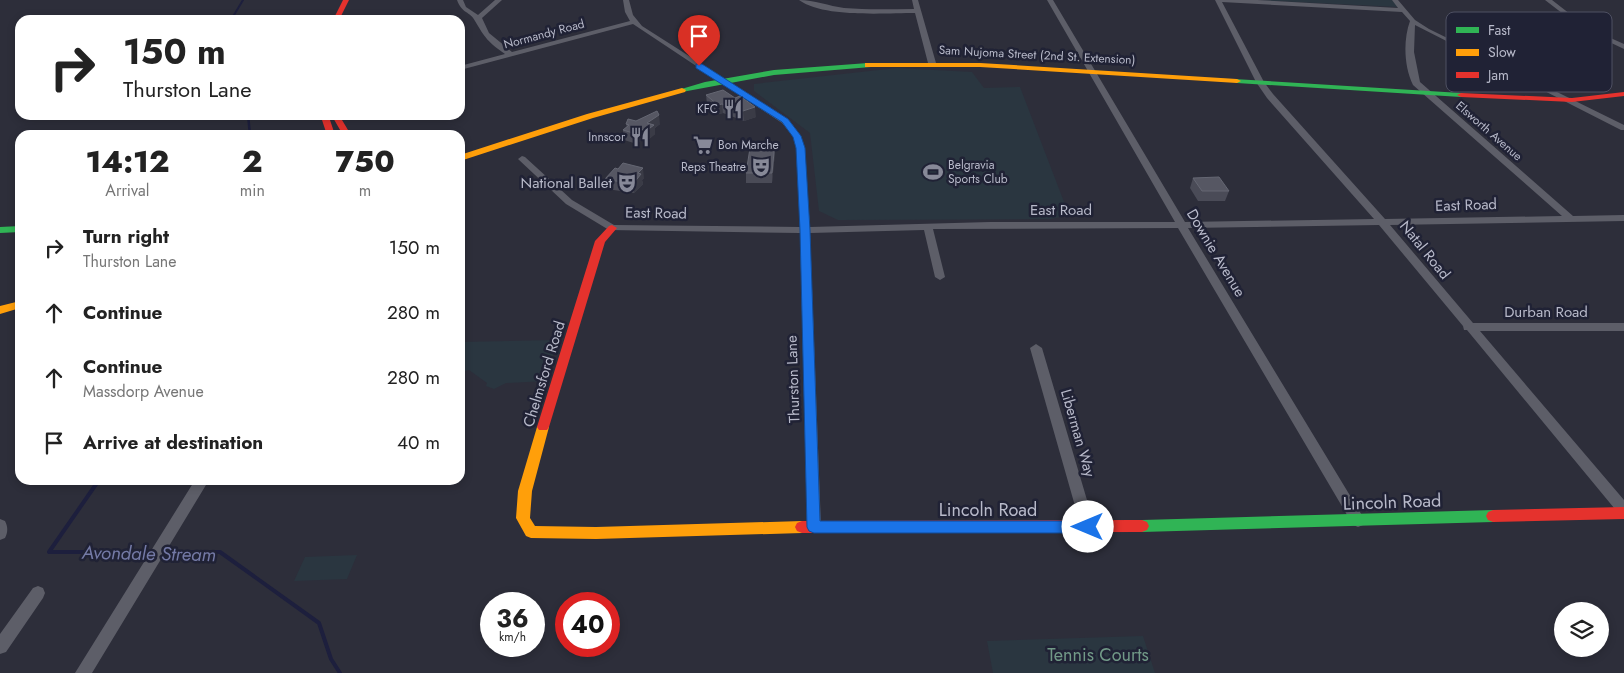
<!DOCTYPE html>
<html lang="en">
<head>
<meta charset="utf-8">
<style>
  :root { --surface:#fff; --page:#f6f6f6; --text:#222; --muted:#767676 }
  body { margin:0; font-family:Jost,sans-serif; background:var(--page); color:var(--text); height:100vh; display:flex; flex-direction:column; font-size:19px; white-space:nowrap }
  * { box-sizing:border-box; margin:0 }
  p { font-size:16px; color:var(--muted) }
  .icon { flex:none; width:28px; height:28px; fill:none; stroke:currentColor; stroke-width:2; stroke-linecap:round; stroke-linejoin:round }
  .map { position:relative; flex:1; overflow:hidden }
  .drawer { position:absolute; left:15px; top:130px; width:450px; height:355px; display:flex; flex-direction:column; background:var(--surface); border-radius:15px; box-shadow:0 2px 8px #0003 }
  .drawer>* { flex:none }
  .hud { position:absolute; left:15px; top:15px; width:450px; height:105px; border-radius:15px; box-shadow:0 2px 8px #0003; background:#fff; color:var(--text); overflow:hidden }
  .controls { position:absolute; left:1554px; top:602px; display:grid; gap:10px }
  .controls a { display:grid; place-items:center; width:55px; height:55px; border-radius:50%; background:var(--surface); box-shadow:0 2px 8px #0003; font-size:25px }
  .speed { position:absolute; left:480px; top:592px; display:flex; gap:10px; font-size:25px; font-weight:700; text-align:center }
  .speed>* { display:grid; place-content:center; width:65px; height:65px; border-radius:50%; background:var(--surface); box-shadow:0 2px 8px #0003; line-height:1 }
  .speed small { font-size:12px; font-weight:400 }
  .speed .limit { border:8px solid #d22; background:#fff; color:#111 }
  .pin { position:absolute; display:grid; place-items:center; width:42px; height:42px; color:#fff; margin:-51px -21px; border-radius:50% 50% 50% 0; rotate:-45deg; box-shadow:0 0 5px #0007 }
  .pin .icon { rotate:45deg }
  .me { position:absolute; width:55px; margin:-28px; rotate:270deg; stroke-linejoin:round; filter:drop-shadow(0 0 4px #0008) }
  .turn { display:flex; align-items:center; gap:18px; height:105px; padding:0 25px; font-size:22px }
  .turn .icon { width:65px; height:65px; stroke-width:2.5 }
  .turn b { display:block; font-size:35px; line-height:42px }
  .eta { display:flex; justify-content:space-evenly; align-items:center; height:85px; text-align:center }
  .eta b { font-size:30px; font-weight:800; line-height:35px }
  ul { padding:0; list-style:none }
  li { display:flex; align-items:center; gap:15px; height:65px; padding:0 25px }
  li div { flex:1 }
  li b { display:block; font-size:19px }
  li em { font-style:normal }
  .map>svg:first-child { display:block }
  .green { fill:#2a3640 }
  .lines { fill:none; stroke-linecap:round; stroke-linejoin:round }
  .stream-far2 { stroke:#1d1f3d; stroke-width:2 }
  .stream-far1 { stroke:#1d1f3d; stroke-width:2.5 }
  .stream { stroke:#1d1f3d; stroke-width:4 }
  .street { fill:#5d5e68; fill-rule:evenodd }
  .fast { fill:#30b455; fill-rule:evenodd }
  .slow { fill:#ff9f0a; fill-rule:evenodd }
  .jam { fill:#e5322d; fill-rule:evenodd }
  .wall { fill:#4a4b57 }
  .shaded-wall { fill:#3a3b46 }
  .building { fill:#565763; stroke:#656773 }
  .route { fill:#1a73e8; stroke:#114b97 }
  .labels { text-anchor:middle; stroke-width:5; stroke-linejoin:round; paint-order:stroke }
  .far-street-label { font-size:12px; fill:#b8baca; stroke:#202235 }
  .far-poi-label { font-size:12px; fill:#b8baca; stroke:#202235; text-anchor:end }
  .poi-label { font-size:15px; fill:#b8baca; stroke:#202235; text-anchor:end }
  .street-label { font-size:15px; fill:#b8baca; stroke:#202235 }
  .near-street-label { font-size:18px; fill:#b8baca; stroke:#202235 }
  .near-park-label { font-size:18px; fill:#719987; stroke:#202235 }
  .near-water-label { font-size:19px; font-style:italic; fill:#747aa6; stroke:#202235 }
  .key { fill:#202235; stroke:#4e5062; stroke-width:1 }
  .key-label { font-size:14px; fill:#b8baca }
</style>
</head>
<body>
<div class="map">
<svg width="1624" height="673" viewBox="0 0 1624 673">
  <rect width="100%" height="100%" fill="#2d2e3a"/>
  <!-- green -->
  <path class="green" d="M1255 0H1392L1399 7Z
    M897 68 972 72 984 88 1020 87 1069 215 1051 219 838 220 819 211 810 133 754 91V84Z
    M557 340 546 381 506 383 494 389 486 386 487 383 469 370 465 371 460 368V342Z
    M357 555 347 579 294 581 305 557Z
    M1143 636 1155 673H993L987 641Z"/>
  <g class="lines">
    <!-- stream-far2 -->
    <path class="stream-far2" d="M231 20 243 0"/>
    <!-- stream-far1 -->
    <path class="stream-far1" d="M248 115 250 135"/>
    <!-- stream -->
    <path class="stream" d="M99 480 49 552H153
      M162 552H220L319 623 331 659 340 673"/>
    <!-- street -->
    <path class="street" d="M457 0H463L466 7 478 15 495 0H502L482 18 489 33 512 52 630 21 625 12 623 0H629L633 15 642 26 788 119 801 136 804 148 810 227 990 222H1175L1047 0H1053L1185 222 1374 219 1267 98 1256 82 1215 0H1257L1398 8 1392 0H1398L1415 20 1429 29 1624 125V130H1621L1415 25 1414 52 1420 82 1573 216 1624 215V221L1390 225 1473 323H1624V331H1480L1624 500V516L1619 514 1467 330H1464L1463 326 1379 225 1188 228 1363 517 1365 521 1363 525 1358 527 1353 525 1178 228 933 229 945 277 940 280 935 277 924 230 810 233 821 527 819 531 814 533 809 531 807 527 800 233 609 230 566 204 518 159 522 156 525 157 572 200 614 225 800 227 796 148 793 136 782 123 633 24 460 70V66L505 54C488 42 485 38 475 21 470 11 462 14 457 0ZM1222 2 1402 12 1410 21C1403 40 1404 67 1413 85L1562 216 1385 219 1273 94 1264 82Z
      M799 0C814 0 829 6 844 8 868 10 891 9 914 9L912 0H918L936 63 932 65 928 63 915 13C884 13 824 18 799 0Z
      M1545 0H1552L1588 28 1624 44V49L1584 30Z
      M1036 344 1042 348 1095 527 1093 531 1088 533 1083 531 1081 527 1030 348Z
      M195 480H209L92 673H75Z
      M0 519 5 521C8 527 8 532 5 538L0 540Z
      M38 586 43 588 45 593 43 598 6 652 0 654V634L33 588Z"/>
    <!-- fast -->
    <path class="fast" d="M868 63H871V67L774 75 682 92 678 90 705 82 774 70Z
      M1234 79 1461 93 1465 95 1461 97 1237 83 1233 81Z
      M20 226V232L0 233V227Z
      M1493 510 1498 512 1500 516 1498 520 1493 522 1142 532 1137 530 1135 526 1137 522 1142 520Z"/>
    <!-- slow -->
    <path class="slow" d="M865 63H980L1237 79 1241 81 1237 83 980 67H865Z
      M682 88 686 90 685 92 593 118 460 161V155L587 114Z
      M20 301V308L0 314V306Z
      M543 422 547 424 549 427 532 491 530 518 535 526 596 527 802 521 807 523 809 527 807 531 802 533 596 539 531 538 526 536 516 518 518 491 537 427 539 424Z"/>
    <!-- jam -->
    <path class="jam" d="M343 0H349L339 20H333Z
      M1624 92V96L1572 102 1461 97 1457 95 1461 93 1572 98Z
      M324 115H339L351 135H343L332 116 330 120 335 135H327L322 120Z
      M612 225 617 228 605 242 549 427 547 430H539L537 427 595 241 609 226Z
      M1624 507V519L1493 522 1488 520 1486 516 1488 512 1493 510Z
      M1142 520 1147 522 1149 526 1147 530 1142 532 802 533 797 531 795 527 797 523 802 521Z"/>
  </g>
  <!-- wall -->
  <path class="wall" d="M706 95 756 117 744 121 723 113 719 114 707 104Z
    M626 124H660L655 128V134L648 140 643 139 637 144 624 140 623 130 627 127Z
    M775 152 772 183H746V173Z
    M644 178 642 180 643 184 634 193 607 189 605 179Z
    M1193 178 1229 191 1225 201H1198L1190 188Z"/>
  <!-- shaded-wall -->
  <path class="shaded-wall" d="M722 104 723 113 719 114 718 105Z
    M755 107 756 117 744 121 743 111Z
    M659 115 660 124 655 128V134L648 140 646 131 647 123Z
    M641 129 643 139 637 144 636 134Z
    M775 142V152L772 183V173Z
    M643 168 644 178 642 180 643 184 634 193 633 184 638 173Z"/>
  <!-- building -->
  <path class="building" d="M723 90 735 98 740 96 755 107 743 111 722 104 718 105 706 95Z
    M657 111 659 115 647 123 654 125 646 131 641 129 636 134 623 130 629 125 626 124 628 119 636 121Z
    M751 142H775L772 173H746Z
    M623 163 643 168 638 173 641 174 633 184 605 179 615 168 618 169Z
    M1219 177 1229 191H1202L1193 178Z"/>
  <!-- route -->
  <path class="route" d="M696 64H702L788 119 801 136 805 148 810 230 820 521H1088L1093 523 1095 527 1093 531 1088 533H814L809 531 807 527 800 230 796 148 793 137 782 122 696 68Z"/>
  <!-- icons -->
  <defs>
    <symbol id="restaurant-bare" viewBox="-9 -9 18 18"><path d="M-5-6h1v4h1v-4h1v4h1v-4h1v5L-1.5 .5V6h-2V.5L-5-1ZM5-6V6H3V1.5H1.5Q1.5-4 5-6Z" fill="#878998" stroke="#202235" stroke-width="2.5" paint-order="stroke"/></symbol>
    <symbol id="supermarket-bare" viewBox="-9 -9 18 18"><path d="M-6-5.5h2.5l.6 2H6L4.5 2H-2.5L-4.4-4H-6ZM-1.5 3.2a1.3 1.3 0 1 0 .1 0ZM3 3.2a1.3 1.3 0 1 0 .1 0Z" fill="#878998" stroke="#202235" stroke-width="2.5" paint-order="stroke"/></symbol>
    <symbol id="theatre-bare" viewBox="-9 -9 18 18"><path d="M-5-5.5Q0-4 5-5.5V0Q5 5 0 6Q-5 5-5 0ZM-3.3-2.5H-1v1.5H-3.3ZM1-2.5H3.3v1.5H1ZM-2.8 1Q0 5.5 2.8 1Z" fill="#878998" stroke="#202235" stroke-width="2.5" paint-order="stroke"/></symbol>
    <symbol id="stadium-bare" viewBox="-9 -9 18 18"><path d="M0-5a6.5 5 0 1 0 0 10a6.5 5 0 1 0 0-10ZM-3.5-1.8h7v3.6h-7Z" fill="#878998" stroke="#202235" stroke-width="2.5" paint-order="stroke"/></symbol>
  </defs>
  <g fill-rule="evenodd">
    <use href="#restaurant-bare" x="719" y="95" width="28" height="28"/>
    <use href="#restaurant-bare" x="626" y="123" width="28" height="28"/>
    <use href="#supermarket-bare" x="689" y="131" width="28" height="28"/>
    <use href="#theatre-bare" x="747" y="153" width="28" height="28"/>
    <use href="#stadium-bare" x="919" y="158" width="28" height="28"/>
    <use href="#theatre-bare" x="613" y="169" width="28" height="28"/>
  </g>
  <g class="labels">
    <!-- far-street labels -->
    <g class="far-street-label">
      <text transform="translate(544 34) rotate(-15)" y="4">Normandy Road</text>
      <text transform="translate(1037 55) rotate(3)" y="4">Sam Nujoma Street (2nd St. Extension)</text>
      <text transform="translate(1489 131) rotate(41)" y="4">Elsworth Avenue</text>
    </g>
    <!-- far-poi labels -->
    <g class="far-poi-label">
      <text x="718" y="113">KFC</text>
      <text x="625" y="141">Innscor</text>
      <text x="718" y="149" text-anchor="start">Bon Marche</text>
      <text x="948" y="169" text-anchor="start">Belgravia<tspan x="948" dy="14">Sports Club</tspan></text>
      <text x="746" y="171">Reps Theatre</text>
    </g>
    <!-- poi labels -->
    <g class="poi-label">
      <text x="612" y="188">National Ballet</text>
    </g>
    <!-- street labels -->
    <g class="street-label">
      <text transform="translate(1466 205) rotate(-2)" y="5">East Road</text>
      <text x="1061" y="215">East Road</text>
      <text transform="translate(656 213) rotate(1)" y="5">East Road</text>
      <text transform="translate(1425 250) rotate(51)" y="5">Natal Road</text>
      <text transform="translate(1216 253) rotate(59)" y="5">Downie Avenue</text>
      <text x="1546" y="317">Durban Road</text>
      <text transform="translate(544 374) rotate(-73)" y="5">Chelmsford Road</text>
      <text transform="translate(793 379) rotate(-92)" y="5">Thurston Lane</text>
      <text transform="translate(1078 433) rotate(74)" y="5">Liberman Way</text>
    </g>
    <!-- near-street labels -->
    <g class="near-street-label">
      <text transform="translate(1392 502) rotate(-2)" y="6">Lincoln Road</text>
      <text x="988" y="516">Lincoln Road</text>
    </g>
    <!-- near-park labels -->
    <g class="near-park-label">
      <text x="1098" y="661">Tennis Courts</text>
    </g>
    <!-- near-water labels -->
    <g class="near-water-label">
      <text transform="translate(149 553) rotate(1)" y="7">Avondale Stream</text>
    </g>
  </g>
  <!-- legend -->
  <rect x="1446" y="12" width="166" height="80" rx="8" class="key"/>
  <rect x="1456" y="27" width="23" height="6" fill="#30b455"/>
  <rect x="1456" y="49" width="23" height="7" fill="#ff9f0a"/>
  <rect x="1456" y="72" width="23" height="6" fill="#e5322d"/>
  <g class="key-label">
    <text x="1488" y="35">Fast</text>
    <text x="1488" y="57">Slow</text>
    <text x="1488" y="80">Jam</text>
  </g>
</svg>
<div class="controls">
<a><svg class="icon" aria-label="layers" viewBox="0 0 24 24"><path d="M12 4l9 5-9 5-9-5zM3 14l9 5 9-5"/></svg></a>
</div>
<div class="speed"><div>36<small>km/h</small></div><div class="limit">40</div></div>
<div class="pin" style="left:699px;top:66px;background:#d93025"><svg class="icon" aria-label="arrive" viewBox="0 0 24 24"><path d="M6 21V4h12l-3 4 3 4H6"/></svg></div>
<svg class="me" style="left:1088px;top:527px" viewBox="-20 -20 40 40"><circle r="19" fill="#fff"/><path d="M0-13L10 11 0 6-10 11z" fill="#1a73e8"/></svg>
<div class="hud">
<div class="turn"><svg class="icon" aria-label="right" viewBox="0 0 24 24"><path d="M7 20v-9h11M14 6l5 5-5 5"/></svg><div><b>150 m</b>Thurston Lane</div></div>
</div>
<section class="drawer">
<div class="eta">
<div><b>14:12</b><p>Arrival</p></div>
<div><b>2</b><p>min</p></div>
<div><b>750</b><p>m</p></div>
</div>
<ul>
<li><svg class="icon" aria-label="right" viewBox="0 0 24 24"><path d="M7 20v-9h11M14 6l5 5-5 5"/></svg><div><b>Turn right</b><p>Thurston Lane</p></div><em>150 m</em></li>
<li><svg class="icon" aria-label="ahead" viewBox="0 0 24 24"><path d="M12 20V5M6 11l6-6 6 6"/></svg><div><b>Continue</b></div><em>280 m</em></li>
<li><svg class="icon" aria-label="ahead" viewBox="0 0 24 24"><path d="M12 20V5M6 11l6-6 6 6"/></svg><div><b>Continue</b><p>Massdorp Avenue</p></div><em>280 m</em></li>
<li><svg class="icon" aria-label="arrive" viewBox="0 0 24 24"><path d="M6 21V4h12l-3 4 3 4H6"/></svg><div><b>Arrive at destination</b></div><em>40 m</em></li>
</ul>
</section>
</div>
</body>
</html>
